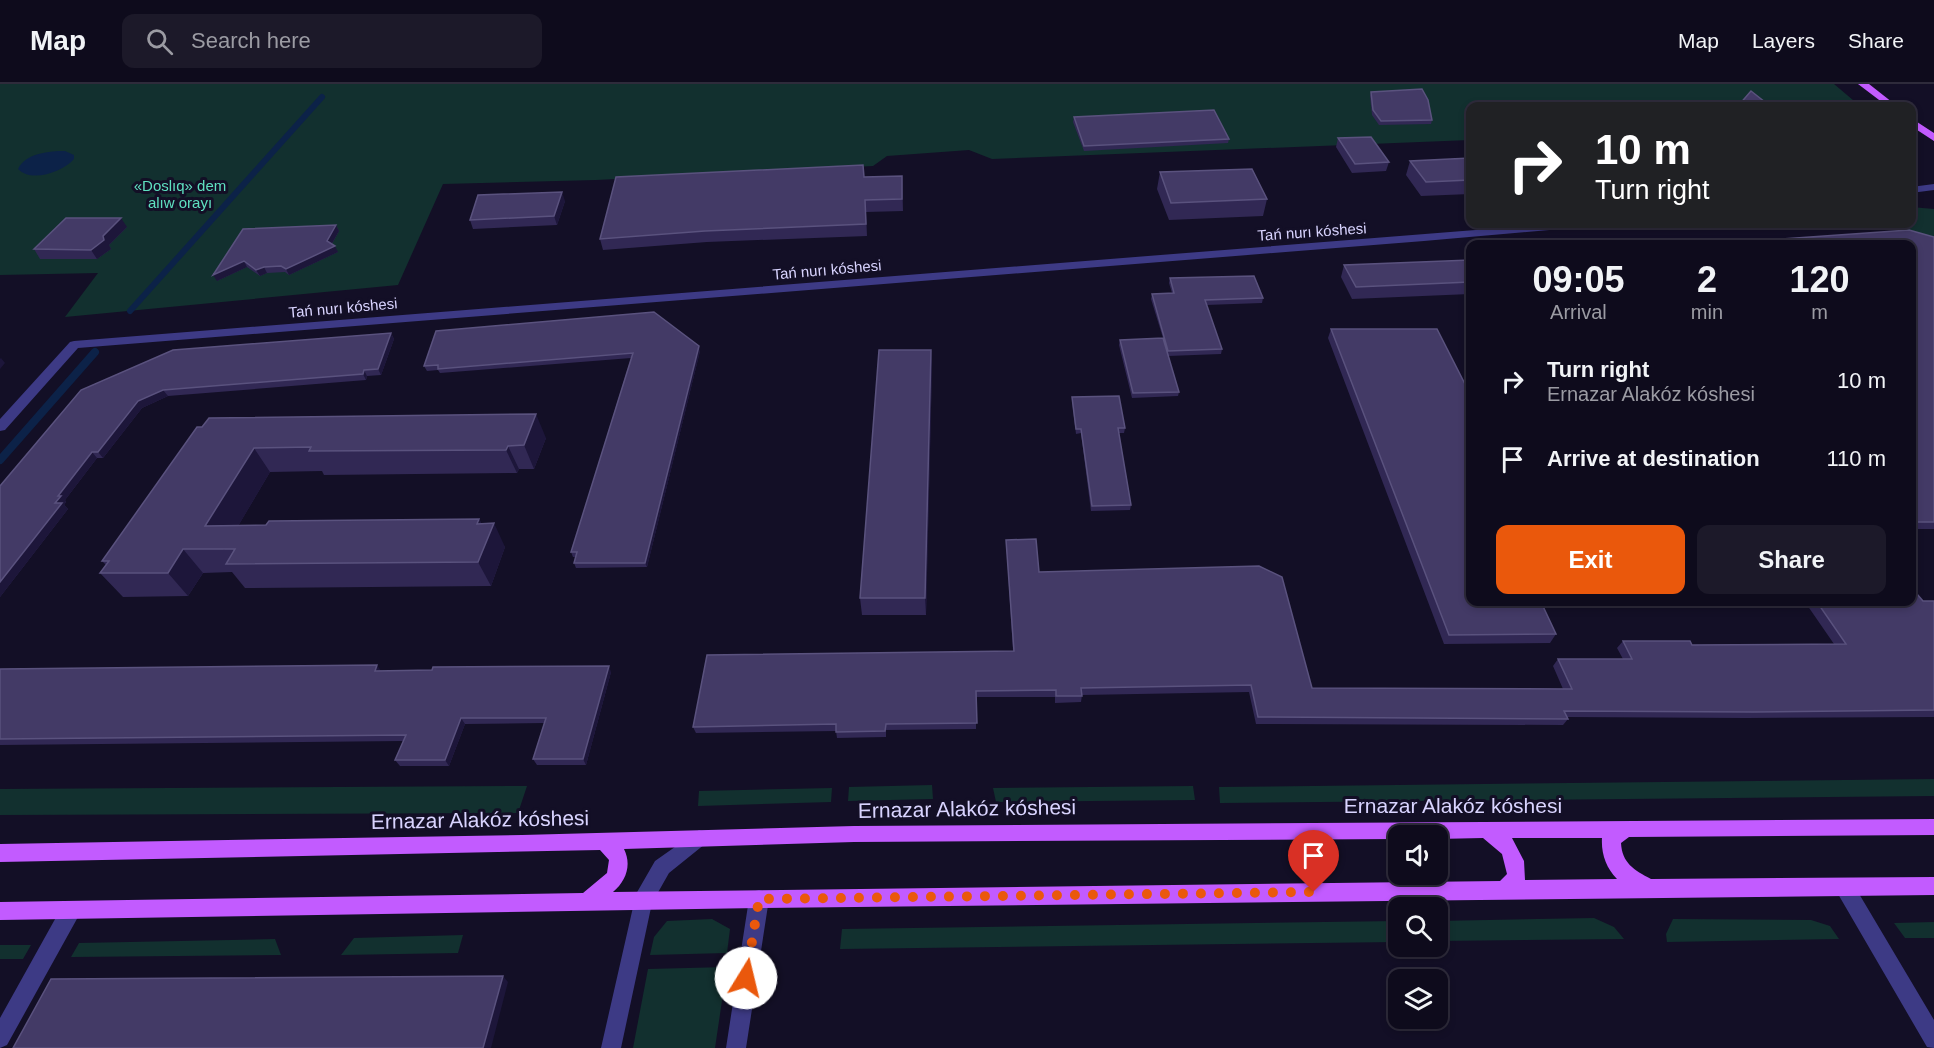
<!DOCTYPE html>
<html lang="en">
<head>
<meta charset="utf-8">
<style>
  :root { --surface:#0e0b1c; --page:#1c1929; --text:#f1f3f6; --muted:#9b9ba3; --line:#2e2b3b; --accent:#ea580c }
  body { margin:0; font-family:Arial,sans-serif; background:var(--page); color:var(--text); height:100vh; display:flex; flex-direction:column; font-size:22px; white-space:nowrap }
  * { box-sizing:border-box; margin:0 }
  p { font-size:20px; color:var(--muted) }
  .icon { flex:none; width:33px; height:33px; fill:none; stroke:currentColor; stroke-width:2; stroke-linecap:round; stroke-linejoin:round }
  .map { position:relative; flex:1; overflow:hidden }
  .details { position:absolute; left:1466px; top:156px; width:450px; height:366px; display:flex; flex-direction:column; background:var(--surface); border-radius:12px; box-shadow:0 3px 9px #0003,0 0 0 2px var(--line) }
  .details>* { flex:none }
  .banner { position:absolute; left:1466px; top:18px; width:450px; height:126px; border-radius:12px; box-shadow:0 3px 9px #0003,0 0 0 2px var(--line); background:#202124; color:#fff; overflow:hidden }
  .controls { position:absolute; left:1388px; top:741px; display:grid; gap:12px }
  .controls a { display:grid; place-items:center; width:60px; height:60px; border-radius:12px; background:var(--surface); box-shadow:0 3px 9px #0003,0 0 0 2px var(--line); font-size:30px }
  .pin { position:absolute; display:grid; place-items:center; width:51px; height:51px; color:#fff; margin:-62px -26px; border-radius:50% 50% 50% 0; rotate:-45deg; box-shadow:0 0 6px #0007 }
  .pin .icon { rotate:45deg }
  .me { position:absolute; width:66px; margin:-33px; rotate:9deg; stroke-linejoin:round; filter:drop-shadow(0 0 4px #0008) }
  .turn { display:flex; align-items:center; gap:21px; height:126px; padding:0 30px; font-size:27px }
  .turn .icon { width:78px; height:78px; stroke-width:2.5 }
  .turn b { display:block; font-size:42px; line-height:51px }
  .eta { display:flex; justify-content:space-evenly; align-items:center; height:102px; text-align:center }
  .eta b { font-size:36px; font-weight:600; line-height:42px }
  .cta { display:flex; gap:12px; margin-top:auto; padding:12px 30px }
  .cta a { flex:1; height:69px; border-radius:12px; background:var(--accent); color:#fff; font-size:24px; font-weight:600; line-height:69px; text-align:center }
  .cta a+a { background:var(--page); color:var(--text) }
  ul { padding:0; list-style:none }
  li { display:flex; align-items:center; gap:18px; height:78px; padding:0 30px }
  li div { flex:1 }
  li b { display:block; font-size:22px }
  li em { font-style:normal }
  header { display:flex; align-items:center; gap:36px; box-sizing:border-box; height:84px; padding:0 30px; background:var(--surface); border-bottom:2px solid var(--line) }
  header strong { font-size:28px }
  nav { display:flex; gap:33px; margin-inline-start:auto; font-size:21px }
  .search { width:420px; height:54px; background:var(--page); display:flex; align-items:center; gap:15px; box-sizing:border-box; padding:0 21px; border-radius:12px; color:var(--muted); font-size:22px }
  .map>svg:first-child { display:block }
  .green { fill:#12302f }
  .water { fill:#0c2248 }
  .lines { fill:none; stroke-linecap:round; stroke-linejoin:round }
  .stream-far1 { stroke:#0c2248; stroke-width:6 }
  .stream { stroke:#0c2248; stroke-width:8 }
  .minor { fill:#3d3a85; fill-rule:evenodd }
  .tertiary { fill:#3d3a85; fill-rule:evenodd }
  .primary { fill:#c25bff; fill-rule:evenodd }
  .wall { fill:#312854 }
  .shaded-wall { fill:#1d163a }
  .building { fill:#433a66; stroke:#5a527e; stroke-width:1.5 }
  .route { stroke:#ea580c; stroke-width:10; stroke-dasharray:0 18 }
  .labels { text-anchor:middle; stroke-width:6; stroke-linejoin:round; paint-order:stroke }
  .far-park-label { font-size:15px; fill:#5fe0c0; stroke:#130f26 }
  .far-street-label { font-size:15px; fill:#d9d4ff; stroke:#130f26 }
  .near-street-label { font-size:21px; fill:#d9d4ff; stroke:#130f26 }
</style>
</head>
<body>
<header>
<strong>Map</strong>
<div class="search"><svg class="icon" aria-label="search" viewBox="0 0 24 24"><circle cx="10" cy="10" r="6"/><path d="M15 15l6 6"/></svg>Search here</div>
<nav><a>Map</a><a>Layers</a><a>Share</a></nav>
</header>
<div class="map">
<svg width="1934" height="964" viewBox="0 0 1934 964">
  <rect width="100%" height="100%" fill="#130f26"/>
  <!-- green -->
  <path class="green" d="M0 0H1834L1860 22H1470V56L992 75 969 66 887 72 873 82 596 96 443 100 398 201 65 233 98 189 0 191Z
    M1911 123 1934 125V154L1888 140H1911Z
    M1934 695V712L1220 719 1219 703Z
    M932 701 933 715 848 717 849 703Z
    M527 702 518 729 0 731V705Z
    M1193 702 1195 716 996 718 993 704Z
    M832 704 831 718 698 722 699 707Z
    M1594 834 1614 843 1624 855 1437 857V837Z
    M712 835 730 845 727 869 650 871 654 853 667 837Z
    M1673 835 1811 836 1830 842 1839 855 1667 858 1666 850Z
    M1398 837V858L840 865 842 845Z
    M1934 838V854H1905L1894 839Z
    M463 851 458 869 341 871 354 854Z
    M275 855 281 871 71 873 79 859Z
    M0 861H31L23 875H0Z
    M727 883 715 964H633L648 885Z"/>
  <!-- water -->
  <path class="water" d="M65 67 74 71V75C63 88 31 99 18 85 25 69 50 67 65 67Z"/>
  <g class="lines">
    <!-- stream-far1 -->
    <path class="stream-far1" d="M130 227 322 13"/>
    <!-- stream -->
    <path class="stream" d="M0 376 95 268"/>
    <!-- minor -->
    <path class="minor" d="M1934 100V106L1911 109V103Z
      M1552 140H1588L1583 143 1424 157 78 264 5 346 0 347V335L70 258 74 257Z
      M1845 795 1852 798 1934 936V964L1927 963 1838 810 1836 804 1838 798Z
      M71 817 78 819 81 826 78 833 7 961 0 964V934L64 819Z"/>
    <!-- tertiary -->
    <path class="tertiary" d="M699 746 705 748 708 754 705 760 669 789 652 819 621 964H601L636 810 655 777Z
      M759 806 766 808 769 815 746 964H726L749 815 752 808Z"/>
    <!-- primary -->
    <path class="primary" d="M1858 0H1869L1897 22H1887Z
      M1911 34 1934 49V57L1911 42Z
      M1934 735V751L1629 753 1621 759C1622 779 1634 786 1651 795L1934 793V811L759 824 0 836V818L583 809 607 789 609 776 600 766 0 778V760L522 751 854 742ZM1398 752H1437V755L1483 754 1502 770 1507 790 1500 797 613 808C626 797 632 781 624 765L854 758 1398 755ZM1512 754H1602C1601 769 1606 784 1617 795L1525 796 1524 777Z"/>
  </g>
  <!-- wall -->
  <path class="wall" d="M1371 8 1432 36 1431 40 1379 41 1372 31 1370 12Z
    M1074 33 1229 55 1228 59 1084 67 1073 38Z
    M1338 54 1389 78 1386 87 1352 89 1336 63Z
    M1470 74V110L1421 112 1406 91 1410 77Z
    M1160 88 1267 115 1263 132 1169 136 1157 105Z
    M902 92 903 127 866 128 867 152 707 158 603 166 600 155 864 93Z
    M565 117 557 141 473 145 470 136Z
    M336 141 339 147 332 160 338 168 289 191 285 188 267 189 260 192 247 183 217 197 243 145Z
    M127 143 109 161 111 165 97 175H40L34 165Z
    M1934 153V445H1911V160H1751L1754 157Z
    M1470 176V210L1352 215 1341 193 1344 181Z
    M1170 194 1263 214 1262 219 1206 221 1222 265 1221 270 1168 272 1179 308 1178 312 1132 314 1119 261 1120 256 1163 254 1151 215 1152 210 1172 209 1169 199Z
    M1331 245 1470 518 1556 550 1550 559 1444 560 1328 254Z
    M436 247 700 267 647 483 576 484 574 479 576 473H573L571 468 631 274 440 289 438 286 427 287 424 282Z
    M391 249 394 255 381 291 367 292 366 296 168 312 142 324 103 374H97L65 416 66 418 64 421 68 425 0 513V402L81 306Z
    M931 266 932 283 926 531H862L860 514Z
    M1072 313 1125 344 1124 349H1119L1131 421 1130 426 1091 427 1081 349 1076 350 1072 317Z
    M197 343 546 354 534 385H519L517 389 324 391 322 387 270 388 238 442 479 435 481 439 505 463 491 502 245 504 232 488 203 489 188 512 123 513 100 489 106 481 102 477Z
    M1006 456 1039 488 1312 604 1563 605 1553 582 1558 575H1623L1617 564 1623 557 1692 561 1834 560 1805 518 1934 517V633L1746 634 1567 633 1568 635 1563 641 1256 640 1249 608 1082 611 1081 618 1055 619V613H976V645L886 646V653L837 654 836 647 696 649 693 643 1013 567Z
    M0 585 381 587 611 588 586 681H537L533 675 544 639 465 640 449 682H400L395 676 403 657 0 661Z"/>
  <!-- shaded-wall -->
  <path class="shaded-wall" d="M562 108 565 117 557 141 554 132Z
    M121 134 127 143 109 161 111 165 97 175 91 166Z
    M336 141 339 147 330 163 327 157Z
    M335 162 338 168 289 191 286 185Z
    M244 177 247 183 217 197 213 191Z
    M264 183 267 189 260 192 256 186Z
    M391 249 394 255 381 291 378 285Z
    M699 262 700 267 647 483 645 479Z
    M931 266 932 283 926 531 925 514Z
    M1 274 5 279 0 285V275Z
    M364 286 367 292 366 296 363 290Z
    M163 306 168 312 142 324 103 374 98 368 138 317Z
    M536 330 546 354 534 385 524 361Z
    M508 362 519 385 517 389 506 366Z
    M254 364 270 388 224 466 205 442Z
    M92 368 97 374 65 416 66 418 64 421 68 425 0 513V498L55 419 58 412Z
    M479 435 488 453 494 439 505 463 491 502 478 478 477 440Z
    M183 465 203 489 188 512 168 489Z
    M377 581 381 587H375Z
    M609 582 611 588 586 681 583 675Z
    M461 634 465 640 449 682 445 676Z
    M503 892 508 898 491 964H483Z"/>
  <!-- building -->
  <path class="building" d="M1422 5 1428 16 1432 36 1381 37 1373 26 1371 8Z
    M1751 7 1770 22H1738Z
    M1214 26 1229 55 1084 62 1074 33Z
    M1371 53 1389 78 1355 80 1338 54Z
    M1470 74V96L1426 98 1410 77Z
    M863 81 864 93 902 92V115L865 116 866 140 705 147 600 155 616 93Z
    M1252 85 1267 115 1171 119 1160 88Z
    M562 108 554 132 470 136 478 111Z
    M66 134H121L103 152 104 156 91 166 34 165Z
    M336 141 327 157 335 162 286 185 281 182 264 183 256 186 244 177 213 191 243 145Z
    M1909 146 1934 153V438H1911V160H1758L1754 157Z
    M1470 176V198L1356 203 1344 181Z
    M1254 192 1263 214 1205 216 1222 265 1168 267 1152 210 1174 209 1170 194Z
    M654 228 699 262 645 479H574L577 468H571L633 269 438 285V281L424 282 436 247Z
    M1331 245H1437L1470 310V518H1541L1556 550 1449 551Z
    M391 249 378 285 364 286 363 290 163 306 138 317 98 368H92L58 412H61L55 419H62L0 498V402L81 306 173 266Z
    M1163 254 1179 308 1133 309 1120 256Z
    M879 266H931L925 514H860Z
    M1119 312 1125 344H1118L1131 421 1092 422 1081 345H1076L1072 313Z
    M536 330 524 361 508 362 506 366 309 367 311 363 254 364 205 442 266 441 269 437 479 435 477 440 494 439 478 478 226 480 235 465H183L168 489H100L109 477H102L197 343H202L209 334Z
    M1036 455 1039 488 1259 482 1282 493 1312 604 1572 605 1558 575H1632L1623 557H1690L1692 561 1846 560 1817 518H1911V503L1923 517H1934V626L1753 628 1564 627 1568 635 1258 633 1251 601 1081 604 1082 612H1056V606L976 607 977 639 886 640 885 647 836 648V640L693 643 707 571 1014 567 1006 456Z
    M377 581 375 587 432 586 433 583 609 582 583 675H533L546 634H461L445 676H395L406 651 0 655V585Z
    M503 892 483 964H13L51 895Z"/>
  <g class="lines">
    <!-- route -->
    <path class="route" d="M746 894 759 815 1314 808"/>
  </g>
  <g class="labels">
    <!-- far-park labels -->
    <g class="far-park-label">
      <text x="180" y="107">«Doslıq» dem<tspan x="180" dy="17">alıw orayı</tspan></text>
    </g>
    <!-- far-street labels -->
    <g class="far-street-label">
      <text transform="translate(1312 148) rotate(-4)" y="5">Tań nurı kóshesi</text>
      <text transform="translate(827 186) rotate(-5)" y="5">Tań nurı kóshesi</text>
      <text transform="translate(343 224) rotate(-5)" y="5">Tań nurı kóshesi</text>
    </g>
    <!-- near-street labels -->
    <g class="near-street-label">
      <text x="1453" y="729">Ernazar Alakóz kóshesi</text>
      <text transform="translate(967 725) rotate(-1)" y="7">Ernazar Alakóz kóshesi</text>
      <text transform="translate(480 736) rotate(-1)" y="7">Ernazar Alakóz kóshesi</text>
    </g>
  </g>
</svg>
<div class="controls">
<a><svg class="icon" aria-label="sound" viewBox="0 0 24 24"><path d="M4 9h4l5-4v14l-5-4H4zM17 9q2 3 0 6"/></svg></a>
<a><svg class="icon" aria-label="search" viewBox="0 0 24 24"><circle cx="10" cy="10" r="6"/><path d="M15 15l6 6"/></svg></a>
<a><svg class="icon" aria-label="layers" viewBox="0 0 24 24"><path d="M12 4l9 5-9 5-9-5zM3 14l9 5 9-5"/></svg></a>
</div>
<div class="pin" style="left:1314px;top:808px;background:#d93025"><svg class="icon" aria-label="arrive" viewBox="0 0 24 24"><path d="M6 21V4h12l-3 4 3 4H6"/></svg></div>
<svg class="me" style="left:746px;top:894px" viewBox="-20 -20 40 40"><circle r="19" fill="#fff"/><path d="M0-13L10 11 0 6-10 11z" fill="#ea580c"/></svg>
<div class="banner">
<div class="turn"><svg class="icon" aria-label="right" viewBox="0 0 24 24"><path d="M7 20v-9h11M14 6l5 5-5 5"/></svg><div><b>10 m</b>Turn right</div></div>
</div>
<section class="details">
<div class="eta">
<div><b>09:05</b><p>Arrival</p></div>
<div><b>2</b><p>min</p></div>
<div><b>120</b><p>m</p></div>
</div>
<ul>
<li><svg class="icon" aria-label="right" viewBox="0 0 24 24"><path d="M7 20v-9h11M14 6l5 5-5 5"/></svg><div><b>Turn right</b><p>Ernazar Alakóz kóshesi</p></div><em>10 m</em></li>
<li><svg class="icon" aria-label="arrive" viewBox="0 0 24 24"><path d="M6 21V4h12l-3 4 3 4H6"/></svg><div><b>Arrive at destination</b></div><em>110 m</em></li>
</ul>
<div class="cta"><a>Exit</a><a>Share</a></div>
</section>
</div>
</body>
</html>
